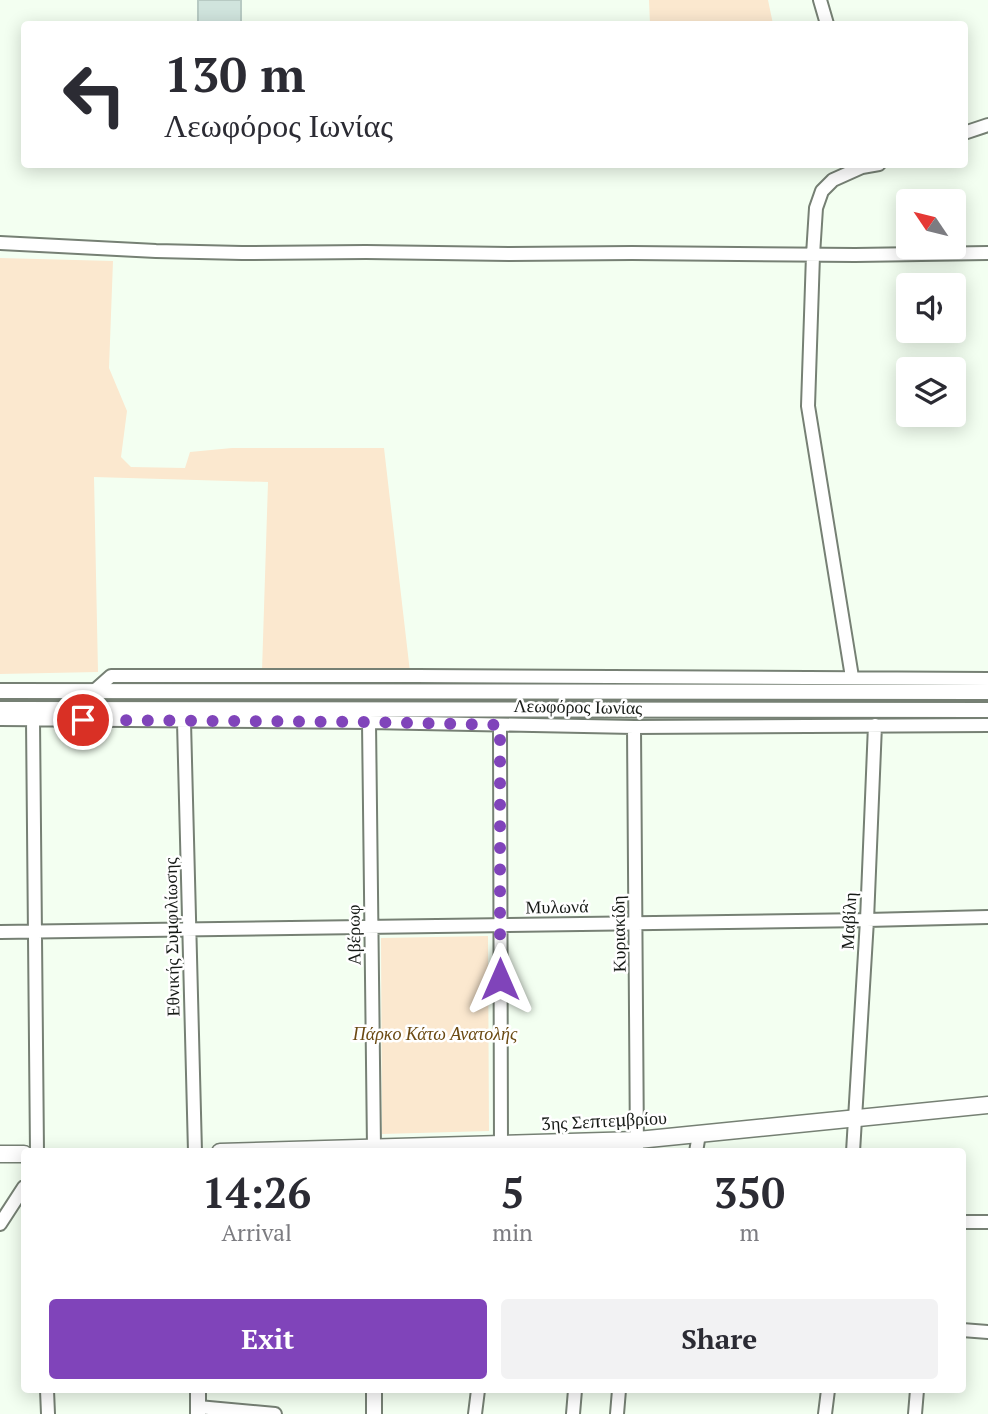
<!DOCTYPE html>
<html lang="en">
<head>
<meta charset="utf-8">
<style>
  :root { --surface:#fff; --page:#f2f2f3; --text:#2b2b33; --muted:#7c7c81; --accent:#8044ba }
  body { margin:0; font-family:"PT Serif",serif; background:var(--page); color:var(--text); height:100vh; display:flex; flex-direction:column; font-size:26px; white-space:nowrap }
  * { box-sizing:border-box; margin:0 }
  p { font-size:23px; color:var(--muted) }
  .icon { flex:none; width:38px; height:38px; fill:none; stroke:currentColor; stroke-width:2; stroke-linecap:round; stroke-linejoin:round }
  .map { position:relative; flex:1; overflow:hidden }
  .panel { position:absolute; left:21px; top:1148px; width:945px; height:245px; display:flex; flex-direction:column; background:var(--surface); border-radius:7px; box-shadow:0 4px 18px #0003 }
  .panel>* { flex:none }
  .guide { position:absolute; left:21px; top:21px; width:947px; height:147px; border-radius:7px; box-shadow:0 4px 18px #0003; background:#fff; color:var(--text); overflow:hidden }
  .needle { width:46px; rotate:305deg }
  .fabs { position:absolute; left:896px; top:189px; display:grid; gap:14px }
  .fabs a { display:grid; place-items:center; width:70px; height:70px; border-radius:7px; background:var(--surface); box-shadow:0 4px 18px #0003; font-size:35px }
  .pin { position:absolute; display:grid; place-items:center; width:60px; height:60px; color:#fff; margin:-30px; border:4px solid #fff; border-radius:50%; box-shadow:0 2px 7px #0007 }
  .me { position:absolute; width:77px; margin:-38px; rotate:0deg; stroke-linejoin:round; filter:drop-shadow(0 0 5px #0008) }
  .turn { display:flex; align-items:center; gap:24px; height:147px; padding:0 28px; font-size:32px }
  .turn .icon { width:91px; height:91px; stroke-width:2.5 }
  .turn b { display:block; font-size:49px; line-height:60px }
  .eta { display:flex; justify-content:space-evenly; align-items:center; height:119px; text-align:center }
  .eta b { font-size:42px; font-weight:700; line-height:49px }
  .cta { display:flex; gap:14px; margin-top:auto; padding:14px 28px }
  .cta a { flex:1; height:80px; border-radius:7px; background:var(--accent); color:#fff; font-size:28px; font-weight:700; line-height:80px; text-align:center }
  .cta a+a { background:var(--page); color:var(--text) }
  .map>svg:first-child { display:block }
  .green { fill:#fbe8cf }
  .building { fill:#d0e4dd; stroke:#b7cac3; stroke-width:2 }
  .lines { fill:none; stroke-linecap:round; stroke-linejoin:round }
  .minor-casing { stroke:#768074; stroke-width:16 }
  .tertiary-casing { stroke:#768074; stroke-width:18 }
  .secondary-casing { stroke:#768074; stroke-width:19 }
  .minor { stroke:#fff; stroke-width:12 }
  .tertiary { stroke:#fff; stroke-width:14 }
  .secondary { stroke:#fff; stroke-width:16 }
  .route { stroke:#8044ba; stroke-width:12; stroke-dasharray:0 21.6 }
  .labels { text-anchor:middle; stroke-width:5; stroke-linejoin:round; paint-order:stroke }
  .street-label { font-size:18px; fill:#171b17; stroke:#fff }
  .park-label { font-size:18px; font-style:italic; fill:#6b4a13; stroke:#fff }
</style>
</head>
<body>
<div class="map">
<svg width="988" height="1414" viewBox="0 0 988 1414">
  <rect width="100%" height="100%" fill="#f3fff1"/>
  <!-- green -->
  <path class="green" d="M649 0H768L773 24H650Z
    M0 258 113 261 109 368 127 411 121 457 131 467 185 468 190 452 232 448H384L410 672 262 671 268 482 94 477 98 672 0 674Z
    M488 936 489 1131 382 1134 381 938Z"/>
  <!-- building -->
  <path class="building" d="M198 0H241V24H198Z"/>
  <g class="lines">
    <defs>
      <path id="minor" d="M820 0 827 24
        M964 133 988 125
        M0 243 156 251 242 253 366 252 509 254 632 253 855 255 988 253
        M852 677 808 406 813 255 816 208 822 191 833 180 862 167 879 164
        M93 692 111 676H416L988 679
        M0 719 369 722 634 727 988 725
        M33 720 37 1152
        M184 722 195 1152
        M369 722 374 1148
        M500 725 501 1151
        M634 727 637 1152
        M0 932 867 920 988 917
        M696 1152 699 1134
        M853 1152 867 920 875 725
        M962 1222H988
        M0 1224 24 1187
        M962 1330 988 1332
        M47 1390 48 1414
        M198 1407 275 1414
        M475 1414 478 1390
        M573 1414 575 1390
        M617 1414 619 1390
        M825 1414 828 1390
        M915 1414 917 1390"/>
      <path id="tertiary" d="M0 691 988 692
        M0 709 988 710
        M198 1390V1414
        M374 1414V1390"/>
      <path id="secondary" d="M220 1152 638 1140 988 1105
        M0 1154H24"/>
    </defs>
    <!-- minor casing -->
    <use href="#minor" class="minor-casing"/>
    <!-- tertiary casing -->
    <use href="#tertiary" class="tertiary-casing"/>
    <!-- secondary casing -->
    <use href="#secondary" class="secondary-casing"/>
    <!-- minor -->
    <use href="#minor" class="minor"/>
    <!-- tertiary -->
    <use href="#tertiary" class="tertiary"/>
    <!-- secondary -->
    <use href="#secondary" class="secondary"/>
  </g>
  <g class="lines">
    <!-- route -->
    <path class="route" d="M83 720 369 722 500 725V979"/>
  </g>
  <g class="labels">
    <!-- street labels -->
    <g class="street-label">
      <text transform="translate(578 707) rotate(1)" y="6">Λεωφόρος Ιωνίας</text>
      <text transform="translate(557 907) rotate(-1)" y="6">Μυλωνά</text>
      <text transform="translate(849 921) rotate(-87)" y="6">Μαβίλη</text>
      <text transform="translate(619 934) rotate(-91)" y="6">Κυριακίδη</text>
      <text transform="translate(354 935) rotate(-91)" y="6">Αβέρωφ</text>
      <text transform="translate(172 937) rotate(-91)" y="6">Εθνικής Συμφιλίωσης</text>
      <text transform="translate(604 1121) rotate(-3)" y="6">3ης Σεπτεμβρίου</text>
    </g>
    <!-- park labels -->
    <g class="park-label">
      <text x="435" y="1040">Πάρκο Κάτω Ανατολής</text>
    </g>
  </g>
</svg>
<div class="fabs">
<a><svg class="needle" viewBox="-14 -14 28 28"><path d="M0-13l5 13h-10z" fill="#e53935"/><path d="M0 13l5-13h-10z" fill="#7c7c81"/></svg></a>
<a><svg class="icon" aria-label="sound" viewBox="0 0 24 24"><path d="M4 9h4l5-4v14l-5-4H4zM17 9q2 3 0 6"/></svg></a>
<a><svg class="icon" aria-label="layers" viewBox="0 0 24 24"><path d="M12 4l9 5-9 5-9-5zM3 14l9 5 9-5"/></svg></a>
</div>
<div class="pin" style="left:83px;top:720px;background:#d93025"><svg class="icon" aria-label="arrive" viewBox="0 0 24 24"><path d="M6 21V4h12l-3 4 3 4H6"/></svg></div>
<svg class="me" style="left:500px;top:979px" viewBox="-20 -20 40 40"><path d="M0-17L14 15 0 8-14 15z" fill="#8044ba" stroke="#fff" stroke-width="4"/></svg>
<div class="guide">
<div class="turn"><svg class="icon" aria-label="left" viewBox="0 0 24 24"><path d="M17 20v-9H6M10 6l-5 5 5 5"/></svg><div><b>130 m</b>Λεωφόρος Ιωνίας</div></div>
</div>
<section class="panel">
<div class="eta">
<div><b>14:26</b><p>Arrival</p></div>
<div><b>5</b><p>min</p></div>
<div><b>350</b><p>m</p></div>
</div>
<div class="cta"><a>Exit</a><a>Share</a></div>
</section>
</div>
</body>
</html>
